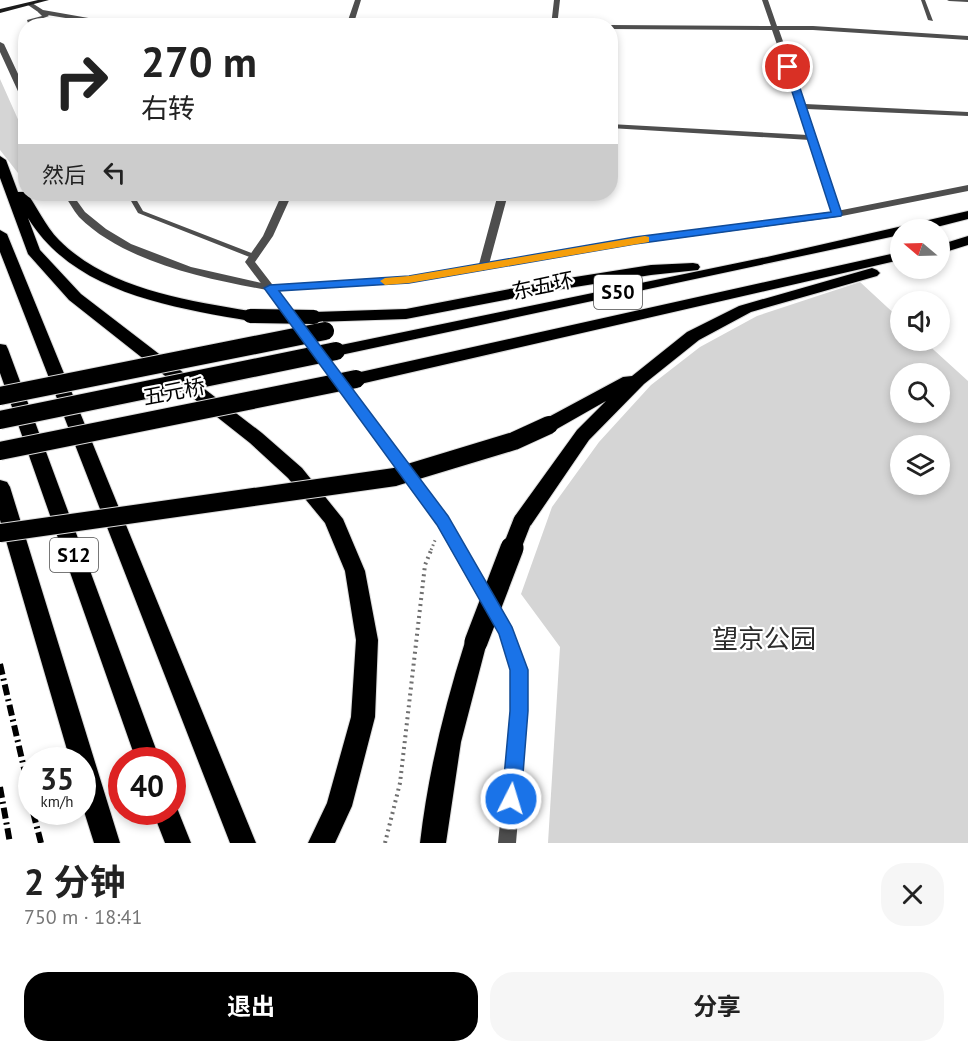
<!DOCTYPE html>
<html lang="zh">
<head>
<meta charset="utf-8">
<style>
  :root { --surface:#fff; --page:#f6f6f6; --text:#222; --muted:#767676; --accent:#000 }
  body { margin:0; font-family:"PT Sans","Noto Sans SC",sans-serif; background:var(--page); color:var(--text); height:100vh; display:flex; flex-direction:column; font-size:22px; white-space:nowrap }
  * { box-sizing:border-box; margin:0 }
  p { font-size:20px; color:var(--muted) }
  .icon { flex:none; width:33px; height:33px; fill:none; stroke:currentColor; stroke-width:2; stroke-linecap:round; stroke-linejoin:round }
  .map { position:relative; height:843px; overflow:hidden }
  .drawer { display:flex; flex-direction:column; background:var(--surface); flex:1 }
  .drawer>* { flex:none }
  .guide { position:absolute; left:18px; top:18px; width:600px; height:183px; border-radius:24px; box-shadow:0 3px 9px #0003; background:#fff; color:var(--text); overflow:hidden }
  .needle { width:39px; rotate:289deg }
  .controls { position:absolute; left:890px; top:219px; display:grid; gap:12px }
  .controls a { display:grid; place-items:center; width:60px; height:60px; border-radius:50%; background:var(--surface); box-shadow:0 3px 9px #0003; font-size:30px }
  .speed { position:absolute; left:18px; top:747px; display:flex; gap:12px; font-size:30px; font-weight:700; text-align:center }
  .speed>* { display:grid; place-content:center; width:78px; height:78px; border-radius:50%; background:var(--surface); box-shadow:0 3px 9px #0003; line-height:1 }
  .speed small { font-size:15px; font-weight:400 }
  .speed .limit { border:9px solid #d22; background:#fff; color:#111 }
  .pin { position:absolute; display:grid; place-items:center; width:51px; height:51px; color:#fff; margin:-26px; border:3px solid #fff; border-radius:50%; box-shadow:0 2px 6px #0007 }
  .me { position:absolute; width:66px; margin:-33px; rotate:5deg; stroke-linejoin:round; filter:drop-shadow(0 0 4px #0008) }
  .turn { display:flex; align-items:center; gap:21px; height:126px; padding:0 24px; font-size:27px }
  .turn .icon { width:78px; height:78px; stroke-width:2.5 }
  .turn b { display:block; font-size:42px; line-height:51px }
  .then { display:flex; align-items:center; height:57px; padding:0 24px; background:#0003; gap:12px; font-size:22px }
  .round { display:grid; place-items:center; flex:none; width:63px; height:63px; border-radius:24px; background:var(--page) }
  .overview { display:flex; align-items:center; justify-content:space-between; height:102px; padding:0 24px }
  h1 { font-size:36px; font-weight:700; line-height:45px }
  .button { display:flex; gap:12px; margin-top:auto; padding:12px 24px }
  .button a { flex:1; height:69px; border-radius:24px; background:var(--accent); color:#fff; font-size:24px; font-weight:700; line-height:69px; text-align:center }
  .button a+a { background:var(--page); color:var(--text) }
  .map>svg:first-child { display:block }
  .green { fill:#d5d5d5; fill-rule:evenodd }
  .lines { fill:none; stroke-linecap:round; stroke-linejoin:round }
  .motorway-casing { stroke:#dbdbdb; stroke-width:2 }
  .path-far1 { stroke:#707070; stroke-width:3; stroke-dasharray:1.5 3; stroke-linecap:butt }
  .path { stroke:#707070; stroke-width:4; stroke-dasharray:2 4; stroke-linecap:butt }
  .service { fill:#4e4e4e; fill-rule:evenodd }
  .minor { fill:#4e4e4e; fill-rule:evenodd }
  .tertiary { fill:#4e4e4e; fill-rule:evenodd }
  .secondary { fill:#1b1b1b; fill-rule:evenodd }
  .motorway { fill:#000; fill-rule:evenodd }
  .rail { stroke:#000; stroke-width:6; stroke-dasharray:11 4 2 4; stroke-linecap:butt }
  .motorway-bridge-far2-casing { stroke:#dbdbdb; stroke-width:16; stroke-linecap:butt }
  .motorway-bridge-far1-casing { stroke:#dbdbdb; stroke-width:20; stroke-linecap:butt }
  .motorway-bridge-casing { stroke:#dbdbdb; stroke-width:25; stroke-linecap:butt }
  .motorway-bridge-far2 { stroke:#000; stroke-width:14 }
  .motorway-bridge-far1 { stroke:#000; stroke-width:18 }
  .motorway-bridge { stroke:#000; stroke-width:23 }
  .route { fill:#1a73e8; stroke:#114b97; stroke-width:1.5 }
  .slow { fill:#f59e0b }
  .labels { text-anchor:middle; stroke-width:4.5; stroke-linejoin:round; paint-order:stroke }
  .shield { fill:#fff; stroke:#4c4c4c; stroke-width:1.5 }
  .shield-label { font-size:20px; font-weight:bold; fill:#000 }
  .street-label { font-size:21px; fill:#000; stroke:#fff }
  .near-park-label { font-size:26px; fill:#2c2c2c; stroke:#fff }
</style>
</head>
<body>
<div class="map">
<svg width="968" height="843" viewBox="0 0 968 843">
  <rect width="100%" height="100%" fill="#fff"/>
  <!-- green -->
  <path class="green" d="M0 79 25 135V182L0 150Z
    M860 282 900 319V340L924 341 968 381V843H548L560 647 521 594 552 507 599 442 651 385 700 347 757 316ZM900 374H939V412H900ZM900 446H939V484H900Z"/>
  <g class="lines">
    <defs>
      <path id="motorway" d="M0 156 6 160 18 192H26C37 206 45 226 59 240 108 289 185 300 250 311L258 316 250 321C171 307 74 293 28 218L40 250 81 294 262 433 302 468 343 519 365 571 378 640 375 717 352 806 335 843H308L327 803 351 717 356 640 345 571 325 523 288 478 250 443 69 300 28 254 0 178Z
        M968 211V219L925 230H900V235L336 356 330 355 328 351 330 347 336 346 767 257Z
        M0 230 7 234 256 843H230L0 252Z
        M968 236V245L939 254V245Z
        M900 252V260L356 385 350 383 347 379 350 375 356 373Z
        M693 263 698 264 700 267 698 270 651 275 556 290 406 319 314 322 306 317 314 312 406 309 556 280 651 265Z
        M872 268 877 270 880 273 877 276 751 312 699 340 644 384 589 440 529 528 522 530 515 528 512 522 515 516 577 430 606 401 555 430 549 431 543 430 540 425 543 420 623 377 632 376 687 332 739 306Z
        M0 344 6 345 8 349 160 760H136L0 373Z
        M0 480 7 482 10 487 120 843H94L82 805V760H70L0 520Z
        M476 632 484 635 487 642 461 742 446 843H420C428 774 444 708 465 642L468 635Z
        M172 802 175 803 191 843H165L153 812H172Z"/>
    </defs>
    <!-- motorway casing -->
    <use href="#motorway" class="motorway-casing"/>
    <!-- path-far1 -->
    <path class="path-far1" d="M431 550 436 538"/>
    <!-- path -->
    <path class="path" d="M385 843 400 783 425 565 432 548"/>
    <!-- service -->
    <path class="service" d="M921 0H925L933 21 928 20Z
      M947 0H968V2L949 1Z
      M39 11H43L49 16 32 22 34 26H29L27 20 42 16 38 12Z
      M127 194H133L143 211 259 256 255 258H252L138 213Z"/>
    <!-- minor -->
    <path class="minor" d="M355 0H361L353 26H346Z
      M554 0H560L557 26H551Z
      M762 0H768L777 26H813L968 36V40L813 30H779L805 104 968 112V116L807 109 842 214 837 217 832 214 810 140 610 128V124L808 135 772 30 610 29V26H608L610 25 771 26Z
      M28 3H32L43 10 134 26H115L41 14 28 5Z
      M282 194H292L273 236 255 262 275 288 270 291 266 290 245 262 263 236Z
      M498 194H508L488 268 483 271 478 268Z"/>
    <!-- tertiary -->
    <path class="tertiary" d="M0 42 4 44 26 91V102L22 100 0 52Z
      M968 185V191L837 217 635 244 409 283 277 291 447 517 513 632 527 670V711L516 843H498L511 711V670L499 634 437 525 267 290C206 279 124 262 79 217 73 210 69 201 63 194H72L85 212 106 229 131 244 191 267 270 285 409 277 635 238 837 211Z"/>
    <!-- secondary -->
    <path class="secondary" d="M38 0H49L0 13V9Z"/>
    <!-- motorway -->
    <use href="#motorway" class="motorway"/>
    <!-- rail -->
    <path class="rail" d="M0 664 32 803
      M0 787 10 843
      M33 812 41 843"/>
    <defs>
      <path id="motorway-bridge-far2" d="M250 316 314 317"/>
      <path id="motorway-bridge-far1" d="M0 396 325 331
        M0 420 336 351
        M0 451 356 379
        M0 533 395 477 514 441 549 425
        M511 550 522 522"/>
      <path id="motorway-bridge" d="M476 642 512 548"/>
    </defs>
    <!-- motorway-bridge-far2 casing -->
    <use href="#motorway-bridge-far2" class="motorway-bridge-far2-casing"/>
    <!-- motorway-bridge-far1 casing -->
    <use href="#motorway-bridge-far1" class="motorway-bridge-far1-casing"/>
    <!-- motorway-bridge casing -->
    <use href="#motorway-bridge" class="motorway-bridge-casing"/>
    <!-- motorway-bridge-far2 -->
    <use href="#motorway-bridge-far2" class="motorway-bridge-far2"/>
    <!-- motorway-bridge-far1 -->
    <use href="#motorway-bridge-far1" class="motorway-bridge-far1"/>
    <!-- motorway-bridge -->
    <use href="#motorway-bridge" class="motorway-bridge"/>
  </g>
  <!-- route -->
  <path class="route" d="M788 64 793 67 842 214 841 216 635 244 409 283 279 291 448 516 512 627 528 670V711L521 799 518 806 511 808 504 806 502 799 510 711V670L499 634 437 525 264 288 270 285 409 276 635 237 831 212 784 67Z"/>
  <!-- slow -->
  <path class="slow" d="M645 236 649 237V242L409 283 385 285 380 281 385 278 409 276Z"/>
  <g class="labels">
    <!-- shield labels -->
    <g class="shield">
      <rect x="594" y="275" width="48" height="34" rx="4.5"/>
      <rect x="50" y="538" width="48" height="34" rx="4.5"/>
    </g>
    <g class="shield-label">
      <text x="618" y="299">S50</text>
      <text x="74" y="562">S12</text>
    </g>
    <!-- street labels -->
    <g class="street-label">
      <text transform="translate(543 286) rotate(-12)" y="7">东五环</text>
      <text transform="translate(174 392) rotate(-11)" y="7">五元桥</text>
    </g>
    <!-- near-park labels -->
    <g class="near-park-label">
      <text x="764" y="648">望京公园</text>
    </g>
  </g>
</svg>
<div class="controls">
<a><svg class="needle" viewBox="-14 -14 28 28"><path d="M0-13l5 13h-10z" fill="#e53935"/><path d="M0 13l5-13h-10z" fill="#767676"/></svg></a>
<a><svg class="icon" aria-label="sound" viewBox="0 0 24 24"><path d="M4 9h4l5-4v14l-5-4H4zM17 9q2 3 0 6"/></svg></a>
<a><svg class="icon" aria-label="search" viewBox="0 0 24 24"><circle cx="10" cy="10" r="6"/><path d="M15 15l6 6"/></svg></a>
<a><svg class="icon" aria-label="layers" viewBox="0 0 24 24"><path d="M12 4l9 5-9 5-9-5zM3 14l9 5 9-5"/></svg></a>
</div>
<div class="speed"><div>35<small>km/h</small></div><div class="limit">40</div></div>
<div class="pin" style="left:788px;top:67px;background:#d93025"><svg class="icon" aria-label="arrive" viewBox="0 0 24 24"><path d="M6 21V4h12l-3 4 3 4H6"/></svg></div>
<svg class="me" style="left:511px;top:799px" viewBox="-20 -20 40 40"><circle r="17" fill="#1a73e8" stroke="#fff" stroke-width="3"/><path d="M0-11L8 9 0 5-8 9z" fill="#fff"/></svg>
<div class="guide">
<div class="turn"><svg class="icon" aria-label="right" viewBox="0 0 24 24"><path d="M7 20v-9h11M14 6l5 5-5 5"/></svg><div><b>270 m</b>右转</div></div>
<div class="then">然后<svg class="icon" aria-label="left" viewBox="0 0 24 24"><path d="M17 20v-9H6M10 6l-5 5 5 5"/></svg></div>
</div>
</div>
<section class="drawer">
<div class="overview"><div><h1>2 分钟</h1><p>750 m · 18:41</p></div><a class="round"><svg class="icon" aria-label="close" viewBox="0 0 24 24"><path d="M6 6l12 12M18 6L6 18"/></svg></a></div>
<div class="button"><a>退出</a><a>分享</a></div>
</section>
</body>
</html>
